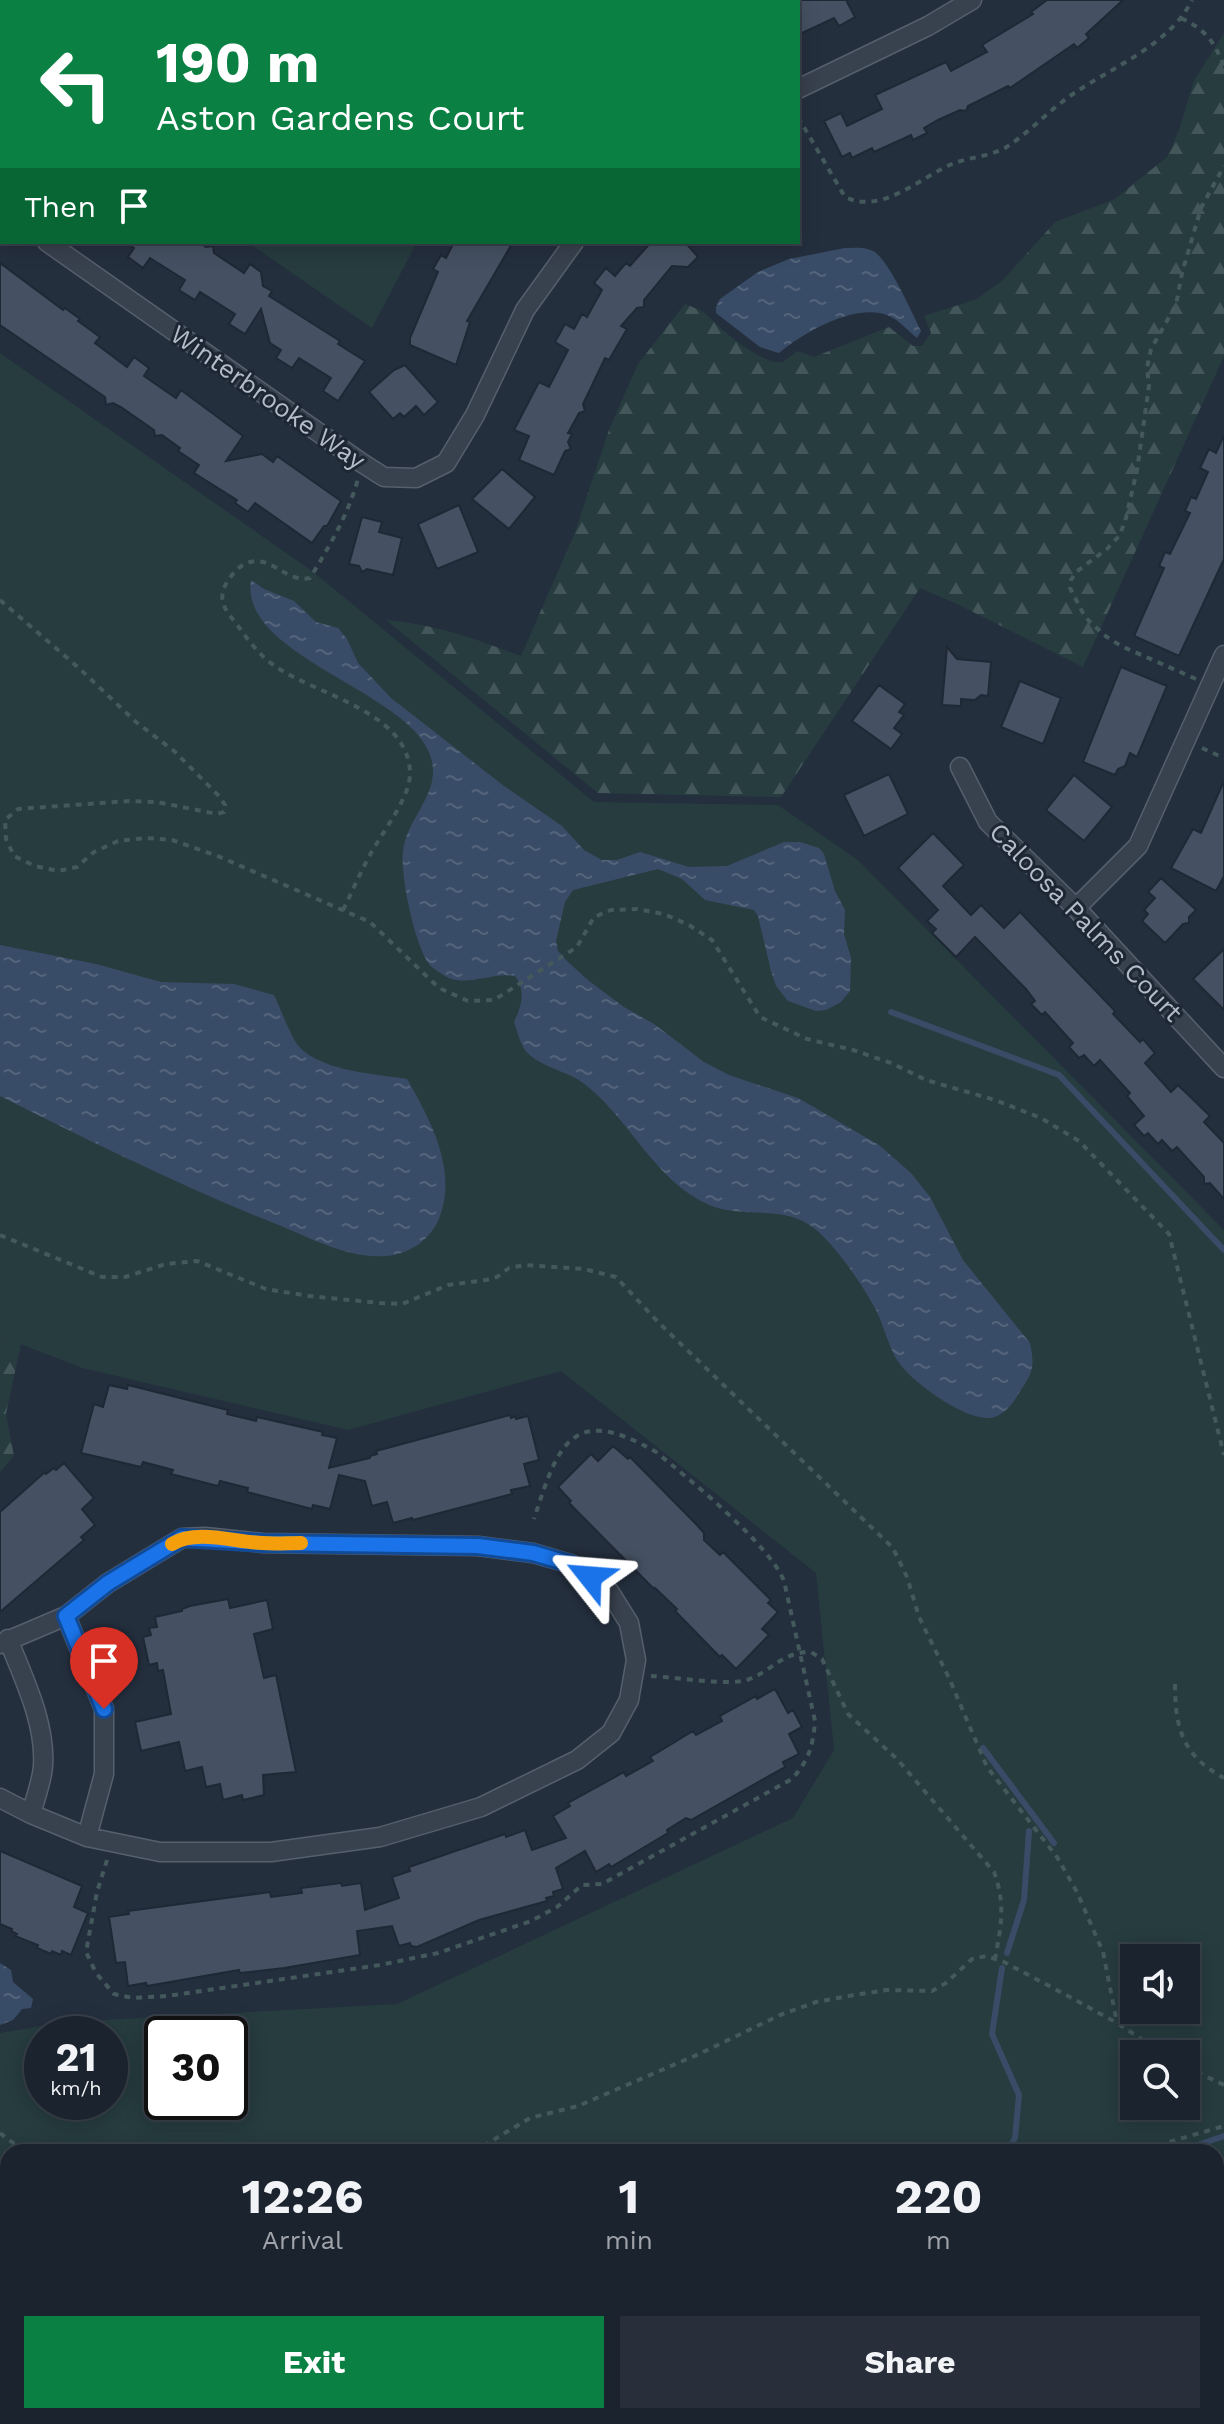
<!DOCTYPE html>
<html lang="en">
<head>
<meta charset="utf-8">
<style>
  :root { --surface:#1b232e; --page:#282f3a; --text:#f1f3f6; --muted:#a0a4aa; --line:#39404a; --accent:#0b8043 }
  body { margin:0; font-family:"Work Sans",sans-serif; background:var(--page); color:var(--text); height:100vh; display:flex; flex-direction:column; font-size:30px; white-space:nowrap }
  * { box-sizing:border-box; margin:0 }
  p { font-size:26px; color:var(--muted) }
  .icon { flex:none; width:44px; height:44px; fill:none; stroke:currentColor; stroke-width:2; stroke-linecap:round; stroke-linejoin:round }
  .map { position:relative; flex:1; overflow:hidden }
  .sheet { position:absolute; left:0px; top:2144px; width:1224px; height:280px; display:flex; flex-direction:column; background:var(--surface); border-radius:24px 24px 0 0; box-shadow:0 4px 20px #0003,0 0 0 2px var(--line) }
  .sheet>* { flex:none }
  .hud { position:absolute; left:0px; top:0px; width:800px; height:244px; box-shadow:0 4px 20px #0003,0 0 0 2px var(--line); background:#0b8043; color:#fff; overflow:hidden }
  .buttons { position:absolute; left:1120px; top:1944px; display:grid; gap:16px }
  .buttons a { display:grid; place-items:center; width:80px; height:80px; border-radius:0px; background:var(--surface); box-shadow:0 4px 20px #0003,0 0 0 2px var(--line); font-size:40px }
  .speed { position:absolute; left:24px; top:2016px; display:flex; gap:16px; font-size:40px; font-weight:700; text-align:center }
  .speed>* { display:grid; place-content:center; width:104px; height:104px; border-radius:50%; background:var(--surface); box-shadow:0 4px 20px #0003,0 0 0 2px var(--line); line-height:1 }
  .speed small { font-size:20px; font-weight:400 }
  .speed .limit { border:4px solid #111; border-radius:12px; background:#fff; color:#111 }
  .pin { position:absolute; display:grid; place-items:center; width:68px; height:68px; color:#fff; margin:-82px -34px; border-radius:50% 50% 50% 0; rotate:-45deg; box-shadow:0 0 8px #0007 }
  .pin .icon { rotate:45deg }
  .me { position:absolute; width:88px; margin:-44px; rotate:298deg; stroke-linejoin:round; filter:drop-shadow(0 0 6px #0008) }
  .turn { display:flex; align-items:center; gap:28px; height:168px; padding:0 24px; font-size:36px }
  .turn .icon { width:104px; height:104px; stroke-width:2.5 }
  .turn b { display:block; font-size:56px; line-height:68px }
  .then { display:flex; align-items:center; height:76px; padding:0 24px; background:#0003; gap:16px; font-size:30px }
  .eta { display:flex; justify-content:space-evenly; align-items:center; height:136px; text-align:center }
  .eta b { font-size:48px; font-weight:700; line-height:56px }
  .action { display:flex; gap:16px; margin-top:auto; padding:16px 24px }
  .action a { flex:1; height:92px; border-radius:0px; background:var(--accent); color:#fff; font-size:32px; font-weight:700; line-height:92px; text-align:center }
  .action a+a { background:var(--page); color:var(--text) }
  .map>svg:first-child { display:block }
  .green { fill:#263c3f; fill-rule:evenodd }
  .forest { fill:url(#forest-firs) }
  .water { fill:url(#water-ripples) }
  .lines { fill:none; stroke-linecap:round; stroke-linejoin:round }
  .stream { stroke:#394c67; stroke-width:6 }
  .building { fill:#455162; stroke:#1f2835; stroke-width:2 }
  .street-casing { stroke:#565f6c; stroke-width:21 }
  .path { stroke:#44595c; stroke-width:4; stroke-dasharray:6 6; stroke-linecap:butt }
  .street { stroke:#38414e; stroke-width:18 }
  .route-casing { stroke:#114b97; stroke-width:20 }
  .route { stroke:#1a73e8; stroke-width:14 }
  .slow { stroke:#f59e0b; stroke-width:14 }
  .labels { text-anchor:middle; stroke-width:6; stroke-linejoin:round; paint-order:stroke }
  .street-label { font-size:26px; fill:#b4bcc9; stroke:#1d2633 }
</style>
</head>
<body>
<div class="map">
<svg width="1224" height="2424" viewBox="0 0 1224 2424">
  <defs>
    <pattern id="forest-firs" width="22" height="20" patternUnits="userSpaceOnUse" patternTransform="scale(2)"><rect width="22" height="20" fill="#263c3f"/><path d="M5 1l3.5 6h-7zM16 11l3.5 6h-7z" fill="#435659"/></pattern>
    <pattern id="water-ripples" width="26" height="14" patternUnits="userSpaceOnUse" patternTransform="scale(2)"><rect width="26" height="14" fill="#394c67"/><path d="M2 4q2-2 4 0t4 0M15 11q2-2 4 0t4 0" fill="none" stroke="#53647b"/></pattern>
  </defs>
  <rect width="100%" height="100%" fill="#242f3e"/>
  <!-- green -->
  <path class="green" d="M0 0H261L2 2V74Z
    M247 242H417L372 328Z
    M0 353 312 571 594 802 778 805 858 860 1224 1230V2424H965L966 2416H1216V2152H8V2416H616L589 2424H0V2033L65 2022 397 2004 793 1818 834 1750 816 1573 561 1371 348 1430 82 1368 0 1336ZM1134 1958H1186V2010H1134ZM42 2034H110V2102H42ZM162 2034H230V2102H162ZM1134 2054H1186V2106H1134Z"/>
  <!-- forest -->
  <path class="forest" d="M1224 33V356L1083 667 955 603 920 588 781 797 598 793 386 620C438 625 473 638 521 656L574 535 609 430 638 364 685 304C692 307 702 310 707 315 719 328 763 366 782 362 787 360 793 354 797 351L814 357 889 327 913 346H922L931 333 924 316 977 299 1003 280 1055 222 1115 199 1167 157 1179 130 1194 81Z
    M0 1336 21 1344 6 1414 14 1456 0 1472Z"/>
  <!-- water -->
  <path class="water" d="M845 248C855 248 867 246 876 253 891 265 912 313 921 331L917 338C909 332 902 323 893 318 861 299 804 332 779 353L760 347 716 313V307L720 299 758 272 789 259Z
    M251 580 264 589 294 601 316 622 338 628 347 639 358 663 391 698 504 786 562 826 584 850 602 860H617L640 852 689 867 727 866 784 842H800L819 848 824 854 835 891 845 910 844 934 851 958 850 991 841 1002 826 1010 816 1011 788 1001 776 986 771 971 758 916 754 910 705 900 682 879 658 869 573 890 565 902 556 941 558 951 567 961 589 981 624 1007 654 1024 704 1062 729 1075 798 1098 879 1145 911 1173 930 1197 963 1260 1030 1343C1035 1367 1033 1373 1019 1393 1012 1405 1002 1418 987 1418 962 1418 910 1381 897 1360 888 1345 884 1326 876 1310 862 1284 836 1246 814 1228 784 1204 742 1219 709 1205 654 1181 630 1118 583 1083 567 1071 537 1066 525 1050 520 1043 517 1030 514 1022 522 1005 526 991 515 976 494 972 469 986 449 978 443 975 433 969 429 964 415 946 400 875 403 852 406 815 447 791 428 750 400 689 239 654 251 580Z
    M0 945 96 964 161 982 234 984 274 995C281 1010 287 1027 295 1041 313 1071 377 1074 407 1079 431 1121 459 1172 438 1221 429 1241 407 1255 385 1256 351 1259 312 1239 281 1226 185 1188 92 1142 0 1096Z
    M0 1963 11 1970 13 1982 33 1999 31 2008 22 2009 13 2020 0 2025Z
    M0 2248 8 2251V2310H0Z"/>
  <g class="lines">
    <!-- stream -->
    <path class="stream" d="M891 1012 1059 1075 1224 1250
      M983 1748 1054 1843
      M1007 1953 1024 1900 1029 1831
      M1002 1968 992 2034 1019 2095 1015 2138 1007 2152
      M1177 2152 1224 2136
      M634 2424 654 2416"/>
  </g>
  <!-- building -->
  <path class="building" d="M798 0H846L855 17 839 26 834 18 798 35Z
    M1047 0H1123L1086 34 1089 38 1077 48 1074 44 1010 88 1008 86 968 106 966 111 960 110 938 120 924 128 927 133 913 140 911 135 874 152 872 148 852 158 850 153 842 157 824 121 841 113 847 126 882 109 875 95 946 62 951 71 987 52 982 45 1033 14 1031 12Z
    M125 242H198L206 247 213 246 214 253 244 273 250 264 261 272 263 286 272 291 269 296 340 341 338 344 365 361 338 401 323 391 331 378 299 358 292 368 276 358 281 350 270 343 261 309 245 334 229 324 235 314 200 292 195 300 179 290 185 280 150 258 143 268 128 257 134 248Z
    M454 242H513L467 321 470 322 456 365 410 345V338L438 272 433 269 441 255 446 258Z
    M651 242H685L698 257 688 267 672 266 644 300V307L637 308 621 326 627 329 609 360 605 358 583 404 585 411 579 413 568 433 572 434 568 442 571 449 565 451 554 475 519 460 529 436 514 430 539 382 549 387 568 350 555 342 565 324 574 329 582 314 587 317 602 290 594 283 606 268 615 276 626 263 630 266Z
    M0 263 63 310 65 308 80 319 78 321 100 337 95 343 127 367 134 357 149 368 144 376 176 398 181 390 243 436 226 461 262 454 273 462 277 456 341 501 327 526H324L312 543 255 503 248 512 235 503 237 500 194 473 199 465 178 451 180 448 162 435 155 436 154 430 121 407 113 403 106 405 105 397 0 325Z
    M405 365 438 402 424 415 416 406 404 417 400 413 393 419 369 392 394 370Z
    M1224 435V559L1179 656 1134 636 1164 568 1159 566 1165 552 1170 554 1190 513 1185 511 1191 497 1196 499 1208 472 1200 468 1209 449 1216 453Z
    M502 469 535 497 509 529 472 499Z
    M459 505 478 552 437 569 418 524Z
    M362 517 382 522 379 532 402 538 393 575 367 569 362 572 359 566 349 564Z
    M947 647 957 659 991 662 988 696 981 695 975 700 961 699V706L942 705Z
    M1121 667 1167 686 1137 757 1130 753 1125 766 1118 769 1115 775 1083 762Z
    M1020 681 1061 698 1043 744 1001 727Z
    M879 685 905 704 899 712 904 715 894 728 902 734 891 749 852 721Z
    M889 774 908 814 864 836 844 795Z
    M1074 775 1112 807 1084 841 1046 810Z
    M1224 781V876L1216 891 1171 868 1193 829 1201 833Z
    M933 833 964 865 943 886 971 915 981 905 1004 928 1020 912 1115 1011 1113 1014 1140 1042 1143 1039 1155 1053 1145 1063 1171 1092 1178 1085 1210 1116 1204 1122 1224 1143V1199L1210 1183 1204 1184V1177L1177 1147 1172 1151 1162 1140 1158 1144 1148 1133 1144 1136 1134 1125 1144 1116 1127 1096 1130 1093 1100 1060 1094 1066 1084 1055 1079 1058 1069 1047 1073 1043 1045 1012 1042 1015 1031 1004 1035 1001 1026 989 975 937 956 957 932 933 936 929 927 921 938 910 898 868Z
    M1161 878 1196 910 1189 917V923L1183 924 1165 943 1142 921 1148 914 1144 910 1155 898 1148 892Z
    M1224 949V1010L1193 979Z
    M109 1385 127 1389 128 1385 228 1410 227 1414 256 1421 257 1417 323 1432 322 1435 337 1438 329 1468 370 1458V1456L377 1454 376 1451 510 1415 511 1418 515 1416 516 1419 528 1416 539 1460 524 1464 530 1486 511 1490 512 1494 413 1520 412 1518 393 1523 387 1502 372 1506 365 1481 339 1475 330 1509 313 1505 312 1509 247 1492 248 1488 220 1481 218 1486 171 1474 173 1470 143 1462 141 1467 81 1453 94 1404 103 1407Z
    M613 1446 628 1459 630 1457 695 1523 704 1533V1540L720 1555 723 1552 771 1600 768 1603 778 1612 762 1629 769 1635 736 1669 722 1655 720 1657 675 1611 677 1609 655 1588 654 1589 569 1503 571 1501 558 1487 591 1454 598 1461Z
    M64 1463 94 1498 82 1509 95 1525 81 1537 84 1540 0 1612V1512L45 1472 46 1474 54 1468 56 1470Z
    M228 1599 230 1608 267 1600 273 1629 254 1634 264 1678 276 1675 296 1772 263 1775 264 1795 243 1800 242 1795 223 1800 220 1784 206 1787 202 1767 185 1771 179 1742 141 1751 135 1722 171 1714 163 1670 158 1671 157 1663 149 1665 143 1637 151 1635 149 1628 157 1627 155 1617 182 1611V1609L190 1606Z
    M775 1689 788 1713 793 1710 802 1727 789 1734 799 1754 783 1762 785 1767 691 1820 686 1818 667 1830 668 1833 611 1867 609 1864 596 1872 585 1851 556 1868 563 1889 553 1892 554 1896 546 1898 547 1901 479 1920 417 1947 411 1946 410 1943 399 1946 392 1926 357 1931 360 1955 284 1968 240 1973 239 1970 147 1986 146 1983 128 1986 125 1962 116 1963 109 1917 129 1914 128 1911 270 1892 271 1897 302 1893 301 1888 341 1883 342 1886 361 1883 365 1910 399 1898 392 1877 410 1871 409 1867 505 1834 506 1837 525 1830 532 1850 566 1838 553 1816 570 1806 568 1803 624 1772 626 1776 653 1761 650 1757 665 1748 693 1731 696 1735 722 1721 720 1716 756 1696 757 1699Z
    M0 1851 82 1886 74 1907 88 1913 71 1955 62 1951 61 1955 52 1951 51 1954 37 1948 38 1945 15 1936 17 1934 11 1931 12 1929 0 1924Z"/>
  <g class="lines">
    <defs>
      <path id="street" d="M798 89 928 26 972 0
        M0 209 2 210
        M47 242 362 463 384 477 416 478 446 463 475 415 525 310 574 242
        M960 767 988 822 1076 908 1224 1068
        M1076 908 1138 846 1224 655
        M66 1616 104 1709V1774L87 1837
        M8 1639C23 1677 46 1723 43 1766 42 1781 35 1799 31 1814
        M0 1644 66 1616 108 1583 182 1538 205 1537 263 1543 478 1546 533 1553 571 1564 609 1591 629 1623 636 1660 629 1700 611 1733 577 1760 481 1807 380 1837 271 1852H160L87 1837 31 1814 0 1798"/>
    </defs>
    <!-- street casing -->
    <use href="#street" class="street-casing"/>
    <!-- path -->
    <path class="path" d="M241 0V2
      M739 0 740 2
      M1181 18C1207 31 1213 40 1224 66
      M0 37 2 38
      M798 117 845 197C882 215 919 178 952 164 969 157 988 157 1005 148 1029 133 1049 110 1073 94 1112 67 1170 45 1192 0
      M0 600 80 669 136 722 174 751 219 796 225 805 224 812 217 814 157 802 129 801 18 809 5 820 6 839 14 856 35 866 58 871 77 867 94 852 118 841 146 838 172 840 220 857 370 922 439 988 468 1001 494 1000 577 947 594 917 611 910 637 909 664 914 689 925 712 940 760 1017 807 1039 853 1050 891 1063 926 1080 995 1100 1041 1118 1079 1141 1169 1234 1224 1455
      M1196 679 1121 646 1104 635 1085 617 1070 588 1071 580 1076 572 1107 549 1119 536 1125 522 1137 470 1149 386 1147 368 1151 349 1176 305 1182 273 1201 208 1224 166
      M1202 748 1224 758
      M343 910C352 892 360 873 370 855 381 834 410 798 410 774 410 711 315 695 275 666 260 656 248 640 238 626 229 614 218 604 224 588 228 579 235 570 243 565 269 550 285 584 310 578 329 547 348 515 358 479
      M0 1235 102 1277H125L166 1264 197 1261 266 1289 309 1296 380 1303 402 1304 448 1285 486 1280 497 1277 509 1268 525 1265 584 1269 616 1277 658 1322 893 1548 907 1577 919 1617 949 1678 987 1767 1057 1857 1077 1892 1103 1952 1117 2023
      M651 1676C674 1677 729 1686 747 1680 773 1671 781 1652 811 1652L822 1659 848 1714 897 1759 994 1872C1006 1905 1001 1926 995 1959
      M1175 1684C1175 1729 1183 1756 1224 1778
      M107 1860 97 1892 86 1952 96 1973 114 1994 133 1998 167 1996 380 1965 438 1953 531 1921 557 1907 582 1885 602 1884 792 1779C809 1760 813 1746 815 1721L784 1581C770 1545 688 1478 656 1452 572 1403 558 1444 534 1519
      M1186 2067 1224 2085
      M0 2133 25 2152
      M473 2152 530 2118 578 2106 699 2054 780 2015 816 2002 854 1995 887 1990 932 1991 946 1983 972 1959 986 1956 1004 1962 1068 1996 1117 2023 1164 2054
      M1135 2152 1224 2126
      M1216 2248 1224 2245
      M332 2424 377 2416
      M1072 2424 1074 2416"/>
    <!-- street -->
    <use href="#street" class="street"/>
  </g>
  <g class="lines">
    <defs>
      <path id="route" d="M104 1709 66 1616 108 1583 182 1538 263 1543 478 1546 533 1553 571 1564 590 1577"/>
    </defs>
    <!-- route casing -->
    <use href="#route" class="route-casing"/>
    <!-- route -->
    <use href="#route" class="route"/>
    <!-- slow -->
    <path class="slow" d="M172 1544C197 1529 234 1542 262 1543 275 1544 288 1543 301 1543"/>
  </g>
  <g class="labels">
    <!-- street labels -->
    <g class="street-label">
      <text transform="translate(268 397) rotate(35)" y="9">Winterbrooke Way</text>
      <text transform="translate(1086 922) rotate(46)" y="9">Caloosa Palms Court</text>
    </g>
  </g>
</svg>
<div class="buttons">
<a><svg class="icon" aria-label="sound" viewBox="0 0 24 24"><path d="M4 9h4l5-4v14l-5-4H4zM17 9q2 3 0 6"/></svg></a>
<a><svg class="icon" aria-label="search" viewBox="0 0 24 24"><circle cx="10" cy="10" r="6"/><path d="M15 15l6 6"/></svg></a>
</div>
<div class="speed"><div>21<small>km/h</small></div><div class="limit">30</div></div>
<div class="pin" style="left:104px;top:1709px;background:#d93025"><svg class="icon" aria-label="arrive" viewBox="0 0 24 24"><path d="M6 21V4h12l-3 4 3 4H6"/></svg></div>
<svg class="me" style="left:590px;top:1577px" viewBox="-20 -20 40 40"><path d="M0-17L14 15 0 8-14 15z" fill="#1a73e8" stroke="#fff" stroke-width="4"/></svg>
<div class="hud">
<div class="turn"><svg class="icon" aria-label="left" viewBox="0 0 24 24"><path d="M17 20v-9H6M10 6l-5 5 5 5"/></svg><div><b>190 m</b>Aston Gardens Court</div></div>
<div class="then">Then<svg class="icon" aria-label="arrive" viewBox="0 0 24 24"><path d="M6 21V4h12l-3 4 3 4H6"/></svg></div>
</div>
<section class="sheet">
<div class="eta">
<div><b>12:26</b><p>Arrival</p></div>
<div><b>1</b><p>min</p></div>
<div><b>220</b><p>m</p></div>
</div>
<div class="action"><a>Exit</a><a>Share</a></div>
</section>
</div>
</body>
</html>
